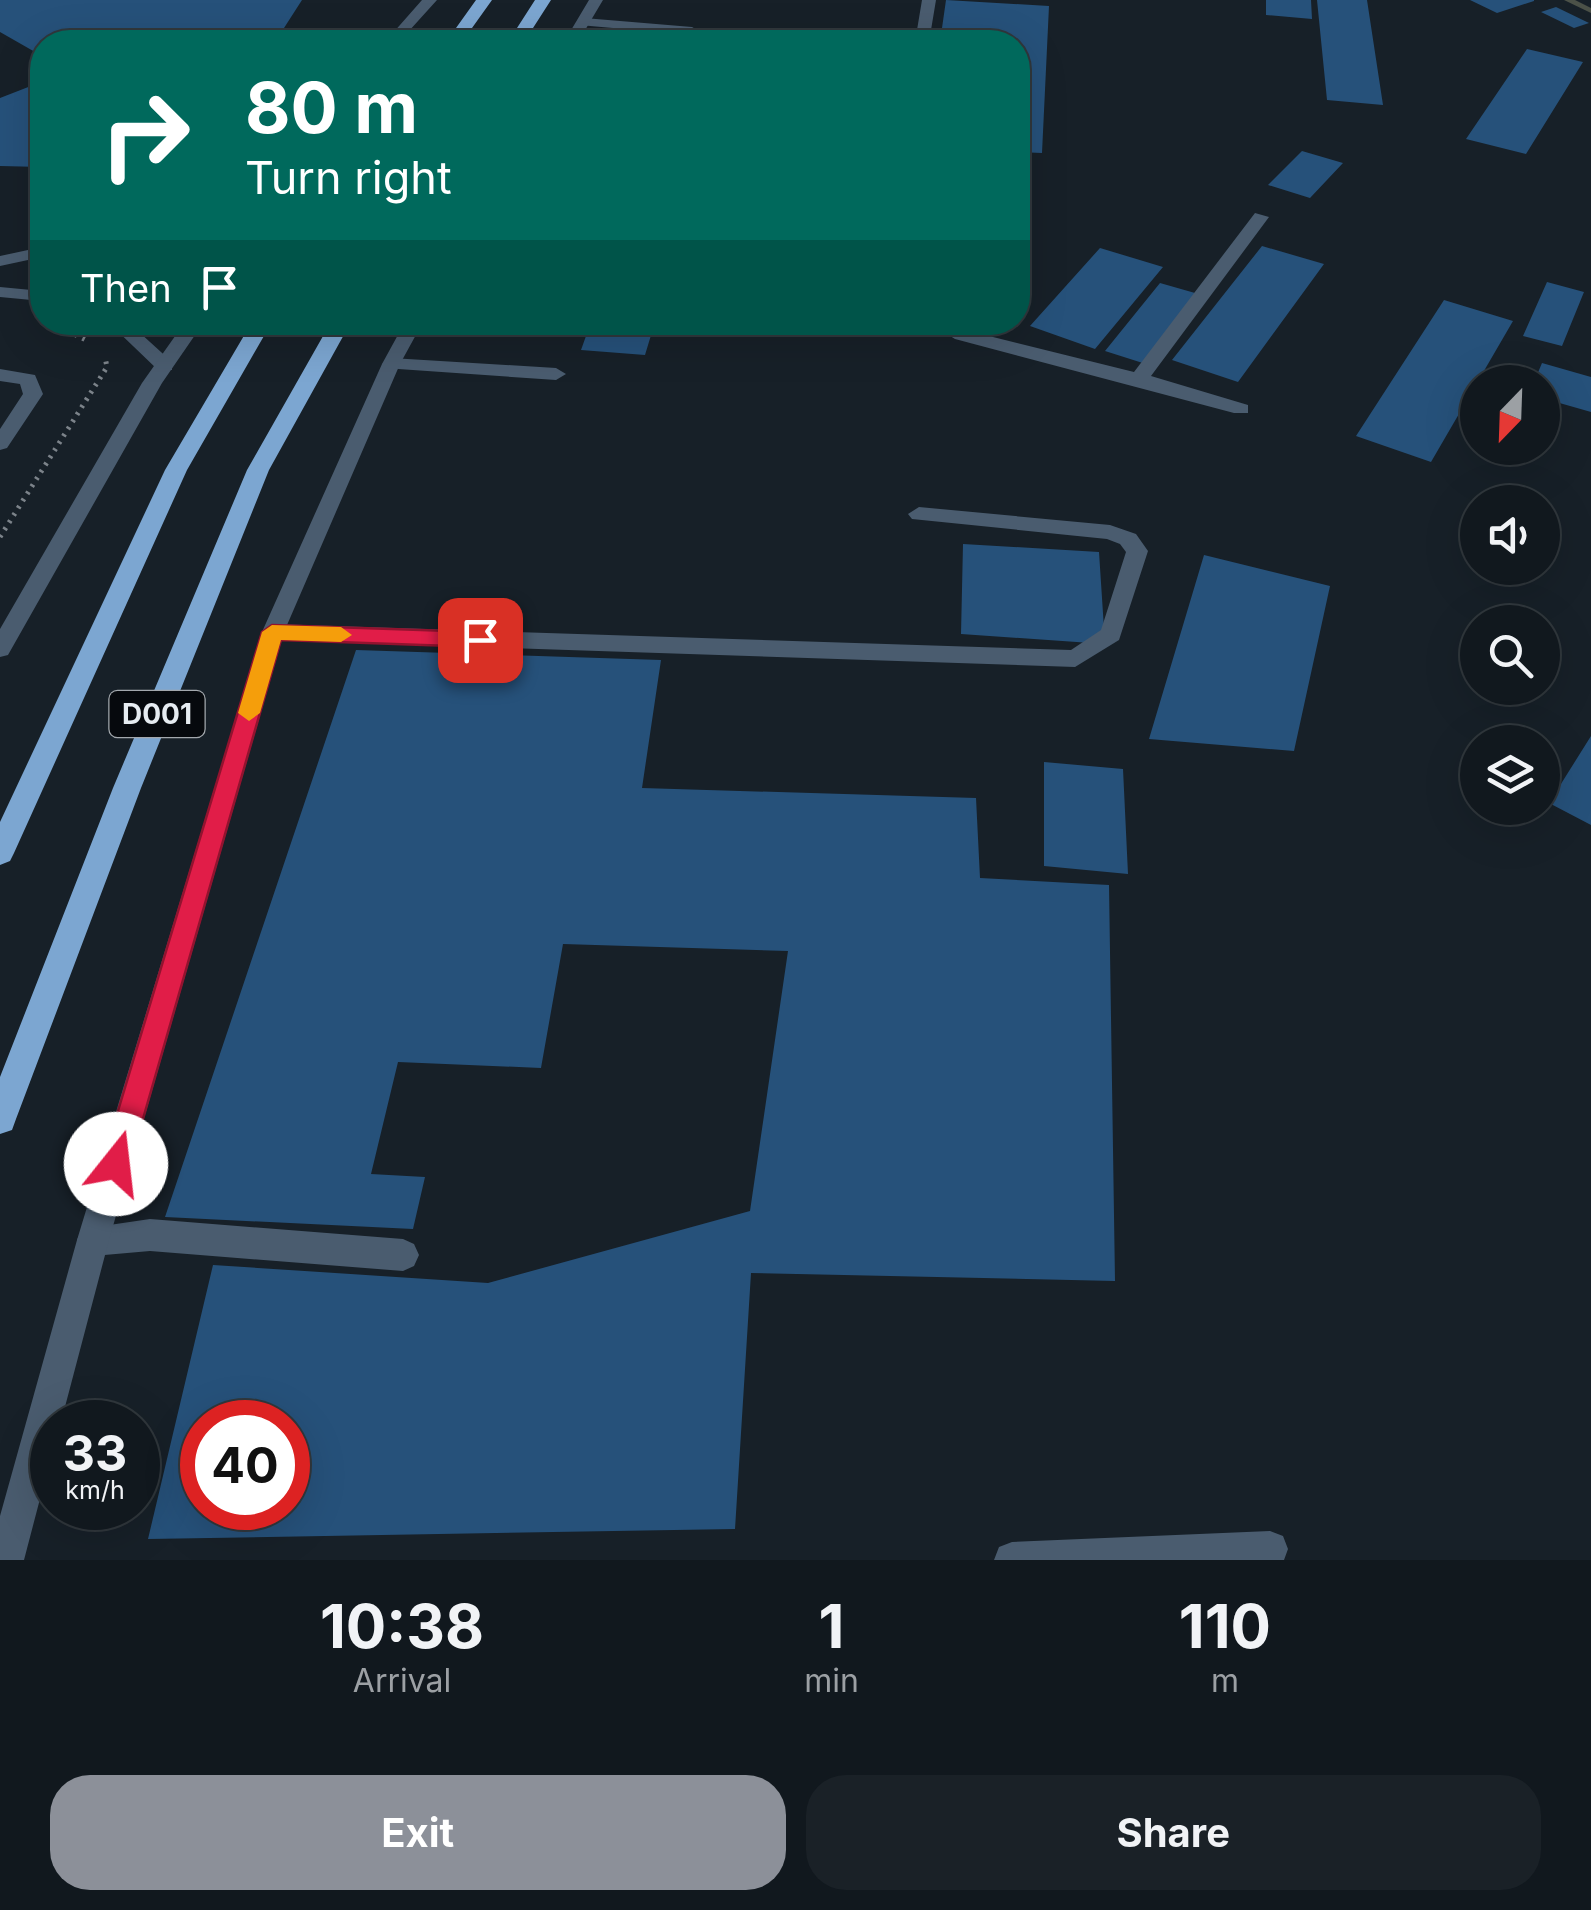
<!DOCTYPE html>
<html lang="en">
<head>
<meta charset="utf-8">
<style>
  :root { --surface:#11181e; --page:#1a2127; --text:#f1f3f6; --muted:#9ca0a4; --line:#30373c; --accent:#8c9099 }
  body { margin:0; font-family:Inter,sans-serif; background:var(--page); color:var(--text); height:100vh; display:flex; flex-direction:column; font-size:38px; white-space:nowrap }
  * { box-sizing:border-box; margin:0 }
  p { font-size:32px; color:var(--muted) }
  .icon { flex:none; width:55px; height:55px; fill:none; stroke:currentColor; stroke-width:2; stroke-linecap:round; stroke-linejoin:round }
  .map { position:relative; height:1560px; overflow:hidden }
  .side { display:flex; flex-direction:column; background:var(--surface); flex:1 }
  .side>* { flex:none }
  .top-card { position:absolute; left:30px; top:30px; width:1000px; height:305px; border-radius:40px; box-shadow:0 10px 40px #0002,0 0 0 2px var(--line); background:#00695c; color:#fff; overflow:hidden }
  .needle { width:65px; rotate:203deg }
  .tools { position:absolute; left:1460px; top:365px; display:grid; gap:20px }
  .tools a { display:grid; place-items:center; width:100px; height:100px; border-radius:50%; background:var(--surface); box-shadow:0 10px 40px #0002,0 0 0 2px var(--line); font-size:50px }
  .speed { position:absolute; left:30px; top:1400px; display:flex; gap:20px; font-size:50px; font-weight:700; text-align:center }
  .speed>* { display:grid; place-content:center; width:130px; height:130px; border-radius:50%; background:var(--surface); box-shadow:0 10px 40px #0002,0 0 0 2px var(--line); line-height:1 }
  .speed small { font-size:25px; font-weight:400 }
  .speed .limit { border:15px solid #d22; background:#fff; color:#111 }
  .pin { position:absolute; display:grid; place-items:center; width:85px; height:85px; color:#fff; margin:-42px; border-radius:20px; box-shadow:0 5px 15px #0006 }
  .me { position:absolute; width:110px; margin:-55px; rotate:16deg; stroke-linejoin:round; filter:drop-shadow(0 0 8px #0008) }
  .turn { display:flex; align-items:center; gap:35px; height:210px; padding:0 50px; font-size:45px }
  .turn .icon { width:130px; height:130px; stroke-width:2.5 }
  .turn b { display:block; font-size:70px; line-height:85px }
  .then { display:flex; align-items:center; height:95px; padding:0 50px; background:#0003; gap:20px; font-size:38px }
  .eta { display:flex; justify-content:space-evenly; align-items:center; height:170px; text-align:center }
  .eta b { font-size:60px; font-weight:700; line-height:70px }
  .button { display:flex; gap:20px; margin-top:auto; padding:20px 50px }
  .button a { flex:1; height:115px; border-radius:40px; background:var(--accent); color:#fff; font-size:40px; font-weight:700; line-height:115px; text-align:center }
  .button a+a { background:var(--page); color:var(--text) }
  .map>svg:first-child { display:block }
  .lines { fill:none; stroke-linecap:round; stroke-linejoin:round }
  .stream { fill:#4b5148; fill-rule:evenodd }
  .building { fill:#26517a; fill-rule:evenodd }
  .path { stroke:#7c838a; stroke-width:5; stroke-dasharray:2.5 6; stroke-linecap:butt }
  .service { fill:#4a5c6f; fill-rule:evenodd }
  .tertiary { fill:#4a5c6f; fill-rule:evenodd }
  .trunk { fill:#7ca6d1; fill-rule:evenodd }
  .route { fill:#e11d48; stroke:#92132f; stroke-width:2.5 }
  .slow { fill:#f59e0b }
  .labels { text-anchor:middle; stroke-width:8; stroke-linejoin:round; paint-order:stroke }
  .shield { fill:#06090d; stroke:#a3a8ad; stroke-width:2.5 }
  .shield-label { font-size:28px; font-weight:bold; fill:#e6ecf1 }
</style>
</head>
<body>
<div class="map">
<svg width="1591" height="1560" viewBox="0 0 1591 1560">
  <rect width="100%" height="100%" fill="#172028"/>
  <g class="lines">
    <!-- stream -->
    <path class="stream" d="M1564 0H1575L1591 8V13Z"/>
  </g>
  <!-- building -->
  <path class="building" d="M0 0H302L275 42H42V56L0 32Z
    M946 0 1049 6 1042 153 1018 152V42H940Z
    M1266 0H1311L1312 19 1266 15Z
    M1317 0H1367L1383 105 1327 100Z
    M1470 0H1534V1L1497 13Z
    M1556 7 1589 23 1574 28 1541 12Z
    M1527 49 1583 62 1526 154 1466 139Z
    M36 84H42V167L0 166V98Z
    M1302 151 1343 163 1310 198 1268 185Z
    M1262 246 1324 264 1238 382 1172 360Z
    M1100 248 1163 267 1095 349 1030 326Z
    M1547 282 1584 292 1562 346 1523 336Z
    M1160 283 1202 295 1149 365 1105 351Z
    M1444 300 1513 321 1431 462 1356 436Z
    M591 322H655L645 355 581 350Z
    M1542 363 1591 377V412L1542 398V382H1534Z
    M963 544 1099 552 1105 644 961 634Z
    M1204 555 1330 586 1294 751 1149 739Z
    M356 650 661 660 642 788 976 798 980 878 1109 885 1115 1281 751 1273 735 1529 148 1539 213 1265 488 1283 750 1211 788 951 563 944 541 1068 398 1062 371 1174 425 1177 413 1229 165 1217ZM202 1422H288V1508H202Z
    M1591 736V825L1549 803Z
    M1044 762 1123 769 1128 874 1044 866Z"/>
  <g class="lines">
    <!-- path -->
    <path class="path" d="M52 323 90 342
      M0 537 107 367 105 357"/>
    <!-- service -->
    <path class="service" d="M922 0H936L929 42H915Z
      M584 18 692 27 699 31 692 35 579 25V19Z
      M1255 213 1269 217 1151 376 1248 405V413H1234L955 339 928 322H952L969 331 1134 372Z
      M42 247V257L0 266V256Z
      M0 287 42 291V301L0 297Z
      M108 322H128L172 362V370H158Z
      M391 358 556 368 566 374 556 380 384 368 382 364Z
      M0 369 35 375 43 394 7 448 0 450V429L23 394 20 384 0 381Z
      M919 507 1110 525 1136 534 1148 551 1119 640 1075 667 273 640 262 632 273 624 1071 650 1101 630 1126 552 1120 544 1107 539 912 519 908 514Z
      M150 1219 403 1239 414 1244 419 1255 414 1266 403 1271 150 1251 93 1256 82 1251 77 1240 82 1229Z
      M1270 1531 1283 1536 1288 1549 1284 1560H994L999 1547 1012 1542Z"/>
    <!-- tertiary -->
    <path class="tertiary" d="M422 0H437L399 42H385Z
      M589 0H603L578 42H564Z
      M185 322H204L162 383 8 655 0 657V629L142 383Z
      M405 322H423L400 364 284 632 109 1240 61 1422H52V1453L24 1560H0V1516L77 1240 262 632 382 364Z"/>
    <!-- trunk -->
    <path class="trunk" d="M476 0H492L462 42H446Z
      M535 0H551L524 42H508Z
      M252 322H272L187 470 14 853 10 861 0 865V822L165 470Z
      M331 322H351L269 470 141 788 16 1119 12 1130 0 1134V1077L113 788 247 470Z"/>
  </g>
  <!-- route -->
  <path class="route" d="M272 625 480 632 490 640 480 647 281 640 130 1164 126 1174 116 1177 106 1174 102 1164 262 632Z"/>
  <!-- slow -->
  <path class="slow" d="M272 625 341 627 352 635 341 642 281 640 260 713 249 721 238 713 262 632Z"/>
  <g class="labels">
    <!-- shield labels -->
    <rect class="shield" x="109.5" y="691" width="95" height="46" rx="8"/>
    <g class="shield-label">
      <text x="157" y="724">D001</text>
    </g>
  </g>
</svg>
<div class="tools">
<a><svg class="needle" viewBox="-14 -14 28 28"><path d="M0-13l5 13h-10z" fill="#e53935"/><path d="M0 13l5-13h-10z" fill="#9ca0a4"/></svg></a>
<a><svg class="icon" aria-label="sound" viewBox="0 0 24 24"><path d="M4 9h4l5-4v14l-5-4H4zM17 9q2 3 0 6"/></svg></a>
<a><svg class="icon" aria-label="search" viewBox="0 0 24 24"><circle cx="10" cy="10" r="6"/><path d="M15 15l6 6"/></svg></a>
<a><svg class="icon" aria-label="layers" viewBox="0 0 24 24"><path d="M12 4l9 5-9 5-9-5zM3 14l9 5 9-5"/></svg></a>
</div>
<div class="speed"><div>33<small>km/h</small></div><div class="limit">40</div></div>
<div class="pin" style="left:480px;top:640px;background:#d93025"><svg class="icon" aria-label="arrive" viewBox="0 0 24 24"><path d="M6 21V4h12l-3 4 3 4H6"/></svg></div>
<svg class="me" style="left:116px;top:1164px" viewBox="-20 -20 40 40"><circle r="19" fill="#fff"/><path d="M0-13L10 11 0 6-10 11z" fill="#e11d48"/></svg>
<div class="top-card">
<div class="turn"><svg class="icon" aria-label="right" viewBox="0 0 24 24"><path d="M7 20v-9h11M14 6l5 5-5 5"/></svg><div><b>80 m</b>Turn right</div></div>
<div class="then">Then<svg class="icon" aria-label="arrive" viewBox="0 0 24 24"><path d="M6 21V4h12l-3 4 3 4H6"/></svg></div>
</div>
</div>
<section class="side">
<div class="eta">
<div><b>10:38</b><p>Arrival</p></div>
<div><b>1</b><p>min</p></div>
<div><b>110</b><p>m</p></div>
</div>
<div class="button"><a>Exit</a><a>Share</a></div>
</section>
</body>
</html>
